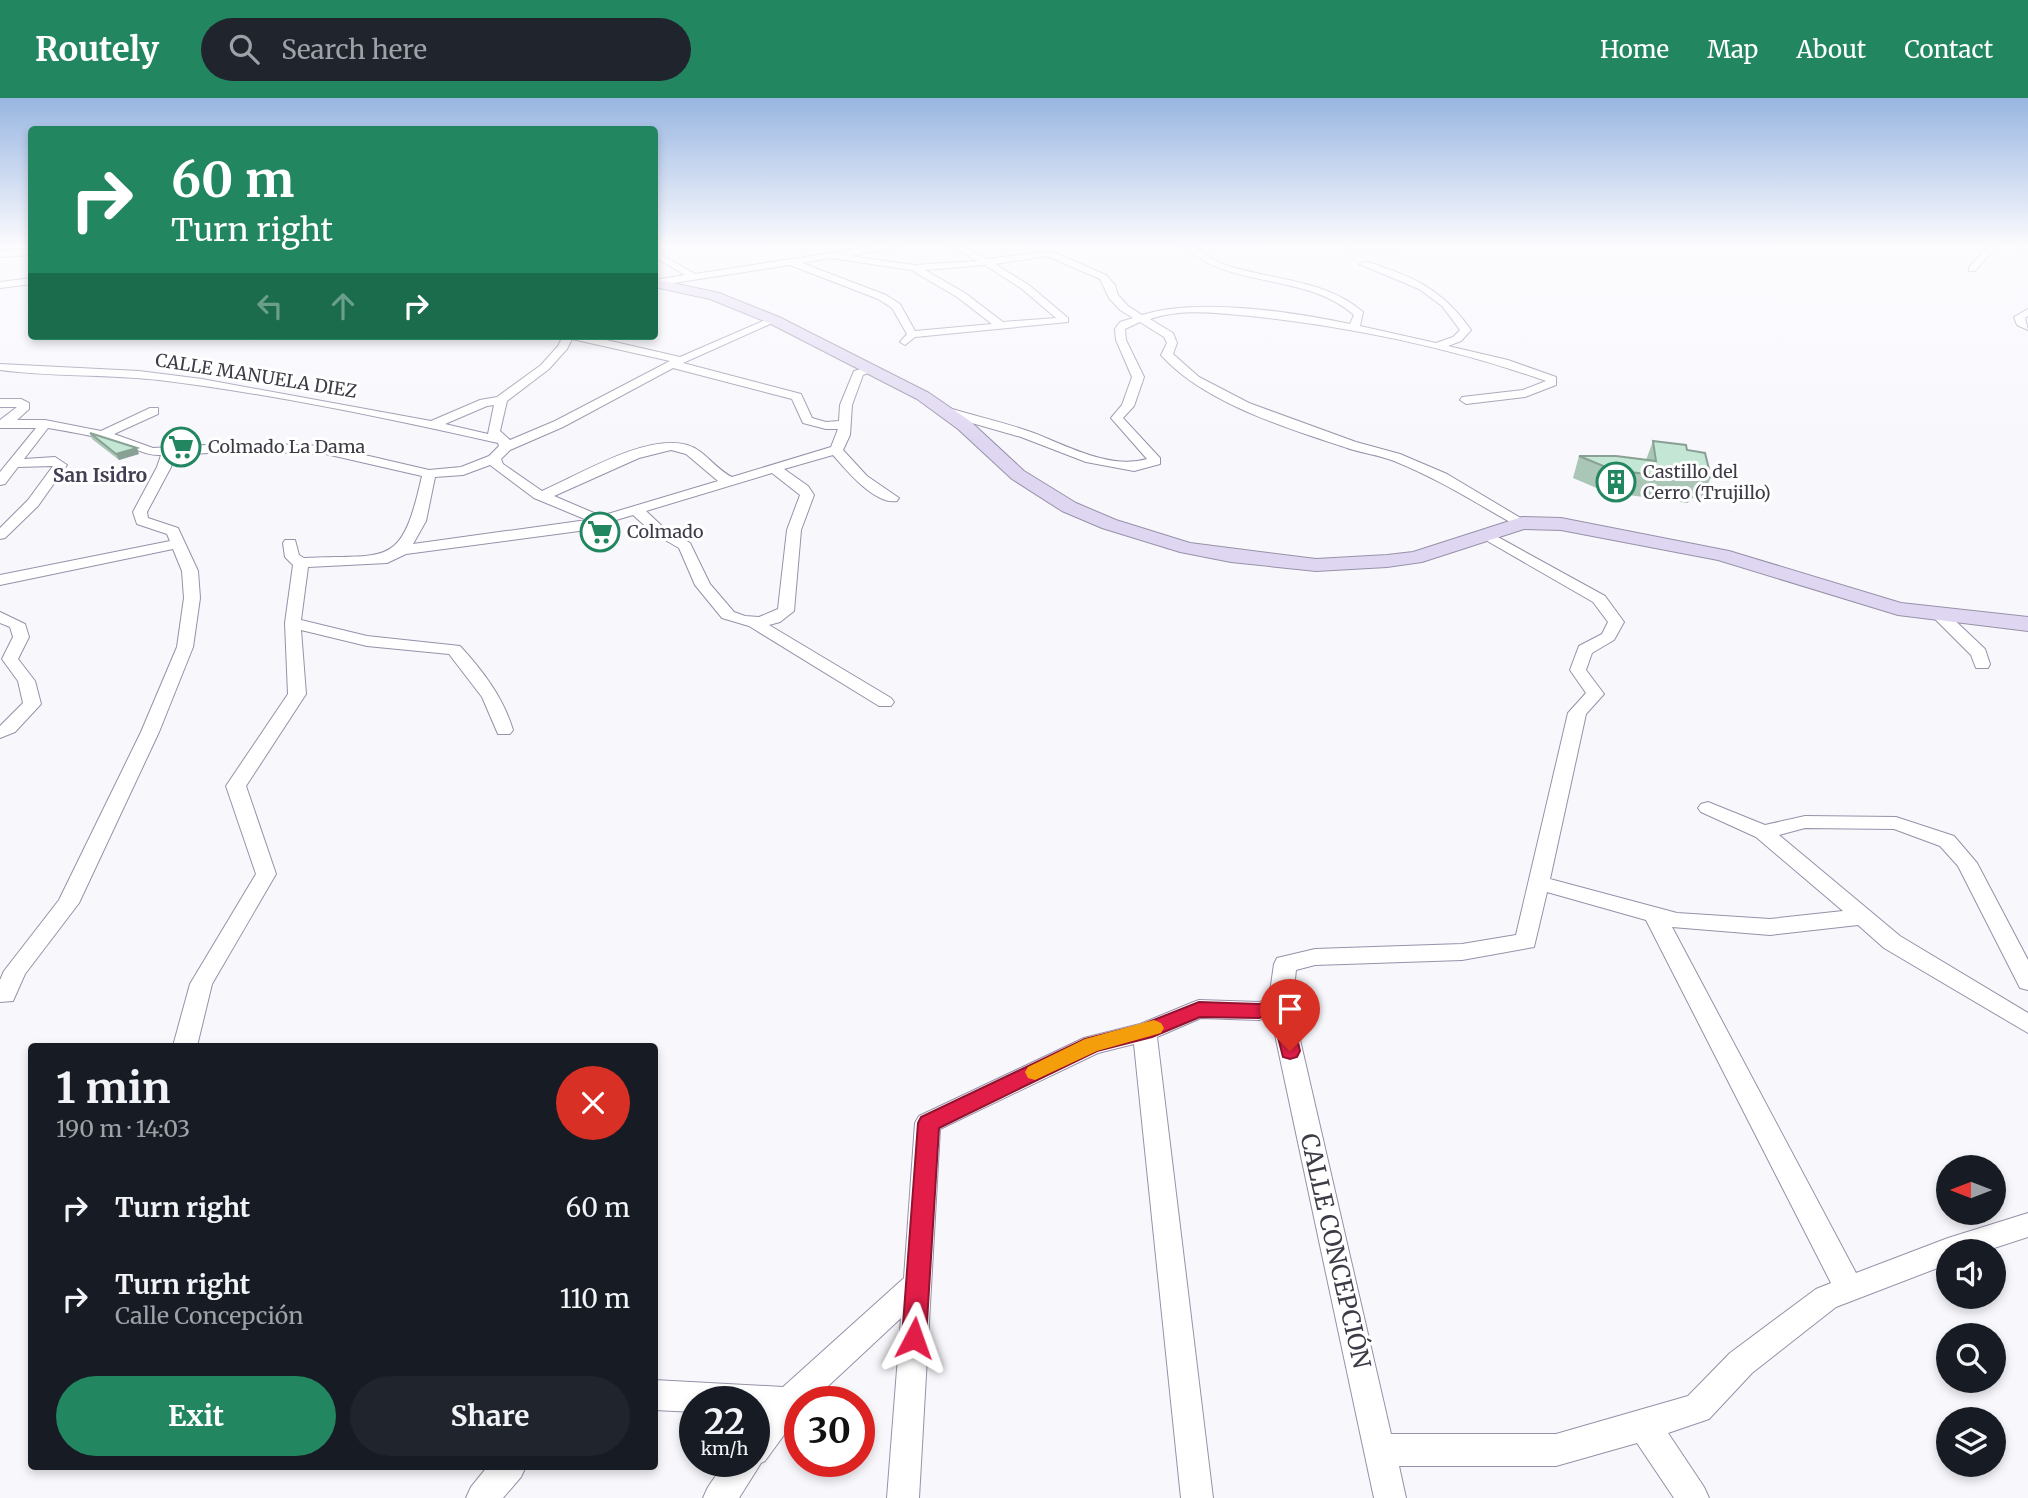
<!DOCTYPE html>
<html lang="en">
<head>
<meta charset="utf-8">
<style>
  :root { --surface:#171b24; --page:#20242c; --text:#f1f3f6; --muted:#9ea1a6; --accent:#228661 }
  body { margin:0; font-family:Merriweather,serif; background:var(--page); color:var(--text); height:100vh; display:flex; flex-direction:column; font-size:26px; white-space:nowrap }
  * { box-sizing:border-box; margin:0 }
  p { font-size:23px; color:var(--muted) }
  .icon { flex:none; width:38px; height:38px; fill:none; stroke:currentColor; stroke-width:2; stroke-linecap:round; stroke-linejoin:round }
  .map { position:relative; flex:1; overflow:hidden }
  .panel { position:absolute; left:28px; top:945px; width:630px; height:427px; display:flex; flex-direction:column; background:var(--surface); border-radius:7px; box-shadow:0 4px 10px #0003 }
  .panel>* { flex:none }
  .guide { position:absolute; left:28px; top:28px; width:630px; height:214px; border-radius:7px; box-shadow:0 4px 10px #0003; background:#228661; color:#fff; overflow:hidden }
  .needle { width:46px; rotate:270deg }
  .fabs { position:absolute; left:1936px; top:1057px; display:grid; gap:14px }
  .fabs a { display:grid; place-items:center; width:70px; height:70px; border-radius:50%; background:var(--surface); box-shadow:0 4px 10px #0003; font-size:35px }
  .speed { position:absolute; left:679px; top:1288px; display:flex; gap:14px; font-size:35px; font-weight:700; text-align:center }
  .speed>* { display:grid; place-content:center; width:91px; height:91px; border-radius:50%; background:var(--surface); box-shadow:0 4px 10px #0003; line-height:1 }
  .speed small { font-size:18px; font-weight:400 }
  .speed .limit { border:10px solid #d22; background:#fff; color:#111 }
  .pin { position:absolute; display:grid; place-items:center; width:60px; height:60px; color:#fff; margin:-72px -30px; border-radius:50% 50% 50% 0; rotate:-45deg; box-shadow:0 0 7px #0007 }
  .pin .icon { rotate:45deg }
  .me { position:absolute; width:77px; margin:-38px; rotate:4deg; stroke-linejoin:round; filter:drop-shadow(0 0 5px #0008) }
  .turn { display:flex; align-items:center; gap:24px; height:147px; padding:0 28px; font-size:32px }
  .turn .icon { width:91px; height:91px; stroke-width:2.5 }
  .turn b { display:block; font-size:49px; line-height:60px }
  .lanes { display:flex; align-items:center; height:66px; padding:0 28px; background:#0003; justify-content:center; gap:35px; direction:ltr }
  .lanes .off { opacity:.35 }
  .round { display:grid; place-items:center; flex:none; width:74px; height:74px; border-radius:37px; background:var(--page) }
  .overview { display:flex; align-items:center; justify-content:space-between; height:119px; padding:0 28px }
  h1 { font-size:42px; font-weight:700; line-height:52px }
  .action { display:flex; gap:14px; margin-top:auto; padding:14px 28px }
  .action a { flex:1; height:80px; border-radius:42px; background:var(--accent); color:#fff; font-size:28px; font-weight:700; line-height:80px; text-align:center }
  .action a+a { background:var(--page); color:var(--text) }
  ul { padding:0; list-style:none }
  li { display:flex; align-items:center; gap:21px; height:91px; padding:0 28px }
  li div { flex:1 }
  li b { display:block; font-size:26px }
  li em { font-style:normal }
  header { display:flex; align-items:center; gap:42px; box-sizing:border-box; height:98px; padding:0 35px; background:var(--accent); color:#fff }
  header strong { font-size:33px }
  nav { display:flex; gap:38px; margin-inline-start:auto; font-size:24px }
  .search { width:490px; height:63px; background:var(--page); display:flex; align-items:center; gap:18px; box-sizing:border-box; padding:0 24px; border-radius:38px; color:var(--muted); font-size:26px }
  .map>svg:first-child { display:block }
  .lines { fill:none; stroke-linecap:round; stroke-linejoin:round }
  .street-casing { stroke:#9791a9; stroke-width:2 }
  .secondary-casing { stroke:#9791a9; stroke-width:2 }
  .street { fill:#fff; fill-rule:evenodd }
  .secondary { fill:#dfd7f1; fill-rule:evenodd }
  .wall { fill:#a9c6b6 }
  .shaded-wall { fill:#89a194 }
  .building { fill:#c4e6d4; stroke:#89a194; stroke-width:2 }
  .route { fill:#e11d48; stroke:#92132f; stroke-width:2 }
  .slow { fill:#f59e0b }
  .labels { text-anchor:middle; stroke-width:6; stroke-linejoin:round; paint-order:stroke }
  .far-street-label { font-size:18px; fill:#3e3b46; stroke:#fff }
  .far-poi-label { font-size:18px; fill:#3e3b46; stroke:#fff; text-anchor:start }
  .far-neighbourhood-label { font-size:19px; font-weight:bold; fill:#433e53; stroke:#fff }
  .near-street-label { font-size:24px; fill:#3e3b46; stroke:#fff }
</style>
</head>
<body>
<header>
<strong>Routely</strong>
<div class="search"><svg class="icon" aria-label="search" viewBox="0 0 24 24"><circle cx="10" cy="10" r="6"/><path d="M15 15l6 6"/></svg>Search here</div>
<nav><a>Home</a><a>Map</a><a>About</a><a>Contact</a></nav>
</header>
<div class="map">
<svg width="2028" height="1400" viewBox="0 0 2028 1400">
  <rect width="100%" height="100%" fill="#f8f7fc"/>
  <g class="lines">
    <defs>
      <path id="street" d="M882 147H903L849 158 914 167 977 163 949 147H960L987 161 1051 153 1106 177 1115 187 1118 197 1128 208 1142 217C1197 199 1294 214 1350 226L1354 217C1306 174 1229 192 1182 147 1198 147 1209 161 1225 167 1271 182 1325 181 1363 214L1360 228 1436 245 1453 239 1460 232 1442 208 1419 191 1359 166C1367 161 1376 167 1385 170 1422 182 1448 199 1471 232L1461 243 1448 248 1508 262 1556 279V287L1525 299 1466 306 1460 302 1462 299 1523 292 1546 283C1453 250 1348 228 1250 218 1215 215 1183 210 1150 221L1173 235 1177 245 1173 256 1199 279 1249 305 1356 344 1400 356 1447 376 1529 425 1522 429 1517 428C1476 405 1437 380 1394 363 1379 357 1362 355 1347 350 1287 330 1204 305 1161 257L1167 245 1164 239 1140 224 1125 231 1126 242 1144 279 1134 308 1123 320 1160 360V366L1134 373 1086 364 1021 339 944 317V311H952C979 319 1006 325 1031 334 1066 347 1109 372 1147 361L1111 320 1122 307 1132 279 1116 242 1115 231 1120 224 1133 220 1120 212 1109 200 1100 181 1047 158 995 166 1029 187 1068 220V224L915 239 905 247 900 244 907 236 892 210 878 201 790 167 654 188V182L685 177 654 159V152L695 176ZM831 160 911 172 957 199 992 226 915 233 900 206 886 197 802 165ZM985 167 1022 191 1056 220 1003 224 965 195 925 172Z
        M1345 147H1402L1398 150H1349Z
        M1989 147H1998L1975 173H1969V169Z
        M2023 147H2028V151H2023Z
        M32 151V157L0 159V153Z
        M32 180V186L0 190V184Z
        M2028 211V218L2025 220 2028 232 2017 227 2014 219Z
        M770 220 779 222 683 265 801 296 812 320 826 324 839 323 840 307 854 273 873 268 879 271 863 277 852 307 850 337 843 352 867 378 899 400 897 403C875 407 846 372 833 357L784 371 808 388 814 397 801 432 794 513 780 524 769 527 891 600 894 604 891 608H879L749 528 722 520 695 487 679 450 653 435 633 417 579 433 406 456 387 465 308 469 301 522 367 538 460 548C483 573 503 599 513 632L510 636H498L482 599 449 556 367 548 301 532 306 596 246 688 276 776 212 886 197 948H173L190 886 256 776 226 688 288 596 285 525 293 467 285 459 283 445 285 442H295L299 457 304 460C390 456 401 471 422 378L326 356 243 353 174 357 171 369 147 414 148 420 178 430 198 473 200 500 193 549 159 634 79 805 25 876 13 903 0 904V882L4 873 59 802 141 634 177 549 184 500 182 473 173 451 0 487V477L170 443 167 436 137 426 133 414 157 369 161 357C145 358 134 349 119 345 96 338 72 334 48 330L24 361 55 359 67 367 38 408 5 440 0 441V430L28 402 53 368 18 369 5 386 0 387V374L36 330H0V322L17 309H0V301H21L29 305V311L17 322H45L101 333 150 310H158V316L114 336 153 350 243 345 326 348 429 372 461 369 489 358 499 348 498 345C386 320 273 296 159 282 106 276 53 279 0 272V266L139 273 202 281 431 323 480 302 497 299 541 267 558 248 563 238H589L680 259ZM572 241 670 263 555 323 510 342 500 333 507 303 549 271 567 251ZM673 270 792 301 803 325 826 331H838L831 349 732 379C715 371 705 352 687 347 647 335 579 377 542 393L503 366 501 361 510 352 563 329ZM494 307 488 336 445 326 487 308ZM671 352 686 356 718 383 601 418 554 398 639 360ZM490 367 534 400 587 422 413 446 426 423 435 379 463 377ZM772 375 800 397 787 432 778 511 759 519 745 518 734 514 710 486 690 445 663 429 646 413Z
        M1487 433 1605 498 1624 524 1614 542 1592 555 1586 572 1604 596 1586 616 1550 781 1677 815 1770 821 1843 813 1756 739 1701 714 1698 710 1701 706 1708 704 1765 727 1805 718 1896 719 1954 738 1977 765 2028 862V892L2020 890 1958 768 1940 748 1894 731 1805 730 1779 737 1900 838 2028 915V935L1884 850 1858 827 1770 837 1672 829 1856 1175 1948 1140 2028 1115V1139L1985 1153H1948V1166L1836 1209 1752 1275 1709 1321 1668 1335 1704 1389 1709 1400H1674L1637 1345 1556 1368H1399L1406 1400H1374L1271 918 1259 922 1201 920 1157 939 1213 1400H1181L1134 946 1098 955 940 1031 919 1400H887L901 1220 811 1304H800V1315L765 1363 761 1365 739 1400H703L708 1389 726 1363H754V1326L760 1318 754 1317V1304H695V1314L654 1312V1282L783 1289 904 1180 915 1025 919 1018 1084 940 1140 926 1191 905 1199 902 1259 904 1269 901 1274 866 1277 860 1315 851 1462 846 1516 837 1568 615 1586 595 1570 572 1579 548 1602 536 1608 524 1593 504 1482 440 1480 437ZM1547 794 1646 822 1831 1185 1816 1191 1730 1255 1688 1298 1556 1336H1391L1292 907 1296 872 1315 867 1462 862 1534 849Z
        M1941 513 1947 515 1985 551 1990 566 1988 570H1976L1971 557 1935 521 1933 518 1935 515Z
        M0 514 25 526 29 539 18 561 35 583 41 606 15 634 0 640V628L23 605 18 583 2 561 13 539 10 529 0 525Z
        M488 1368H526L521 1379 503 1400H466L471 1389Z"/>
      <path id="secondary" d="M654 181 719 195 779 219 929 295 970 323 1024 373 1076 405 1116 422 1190 445 1316 461 1387 457 1413 454 1522 419 1561 420 1729 453 1901 505 2028 519V533L1898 517 1718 462 1561 432 1524 431 1422 464 1387 469 1316 473 1231 464 1180 454 1102 430 1062 413 1012 381 958 331 917 301 769 225 710 201 654 189Z"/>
    </defs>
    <!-- street casing -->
    <use href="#street" class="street-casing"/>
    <!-- secondary casing -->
    <use href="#secondary" class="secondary-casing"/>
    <!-- street -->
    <use href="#street" class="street"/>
    <!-- secondary -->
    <use href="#secondary" class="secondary"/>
  </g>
  <!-- wall -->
  <path class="wall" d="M90 335 139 356 119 362 92 341Z
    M1653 343 1711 379 1702 401 1690 400 1688 405 1606 394 1573 380 1579 358 1646 362Z"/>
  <!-- shaded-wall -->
  <path class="shaded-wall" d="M137 350 139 356 119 362 116 356Z"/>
  <!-- building -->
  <path class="building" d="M90 335 137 350 116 356Z
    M1653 343 1686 347 1687 352 1705 355 1711 379 1695 377 1696 382 1613 372 1579 358H1616L1656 363Z"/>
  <!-- sky -->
  <linearGradient id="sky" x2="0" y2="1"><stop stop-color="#98b6e1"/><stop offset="0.43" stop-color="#fcfbfe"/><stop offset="1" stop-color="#fcfbfe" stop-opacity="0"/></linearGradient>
  <rect width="2028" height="343" fill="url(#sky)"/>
  <!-- route -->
  <path class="route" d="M1280 900 1286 902 1289 907 1300 953 1297 959 1290 961 1283 959 1272 916 1259 920 1200 919 1152 939 1097 953 939 1030 926 1240 922 1248 914 1251 905 1248 902 1240 918 1025 921 1019 1085 941 1141 927 1199 904 1259 906Z"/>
  <!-- slow -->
  <path class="slow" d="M1154 922 1161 925 1164 930 1161 935 1097 953 1035 982 1028 980 1025 974 1028 969 1085 941Z"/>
  <!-- icons -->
  <defs>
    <symbol id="supermarket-ring" viewBox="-11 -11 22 22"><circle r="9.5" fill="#fff" stroke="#228661" stroke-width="1.5"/><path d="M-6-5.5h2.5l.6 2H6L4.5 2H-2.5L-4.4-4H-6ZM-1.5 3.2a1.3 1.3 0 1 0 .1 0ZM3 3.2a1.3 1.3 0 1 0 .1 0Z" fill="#228661"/></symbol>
    <symbol id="building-ring" viewBox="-11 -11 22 22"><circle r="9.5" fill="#fff" stroke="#228661" stroke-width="1.5"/><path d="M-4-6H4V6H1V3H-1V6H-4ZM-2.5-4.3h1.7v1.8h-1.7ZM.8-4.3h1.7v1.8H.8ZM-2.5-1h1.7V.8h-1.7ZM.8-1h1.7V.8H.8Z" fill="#228661"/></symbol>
  </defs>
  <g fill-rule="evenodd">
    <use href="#supermarket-ring" x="159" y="327" width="44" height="44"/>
    <use href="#building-ring" x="1594" y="362" width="44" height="44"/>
    <use href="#supermarket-ring" x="578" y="412" width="44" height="44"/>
  </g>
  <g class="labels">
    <!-- far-street labels -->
    <g class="far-street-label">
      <text transform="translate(256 278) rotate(9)" y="6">CALLE MANUELA DIEZ</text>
    </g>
    <!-- far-poi labels -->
    <g class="far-poi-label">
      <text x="208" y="355">Colmado La Dama</text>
      <text x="1643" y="380">Castillo del<tspan x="1643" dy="21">Cerro (Trujillo)</tspan></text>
      <text x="627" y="440">Colmado</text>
    </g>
    <!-- far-neighbourhood labels -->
    <g class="far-neighbourhood-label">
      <text x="100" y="384">San Isidro</text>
    </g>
    <!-- near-street labels -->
    <g class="near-street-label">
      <text transform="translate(1335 1153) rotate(77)" y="8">CALLE CONCEPCIÓN</text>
    </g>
  </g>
</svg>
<div class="fabs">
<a><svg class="needle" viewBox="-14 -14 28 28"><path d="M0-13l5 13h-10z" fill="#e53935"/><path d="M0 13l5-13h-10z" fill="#9ea1a6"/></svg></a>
<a><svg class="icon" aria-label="sound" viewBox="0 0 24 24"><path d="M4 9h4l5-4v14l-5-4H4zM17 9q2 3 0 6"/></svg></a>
<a><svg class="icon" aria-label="search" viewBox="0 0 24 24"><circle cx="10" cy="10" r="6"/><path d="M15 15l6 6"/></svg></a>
<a><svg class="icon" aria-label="layers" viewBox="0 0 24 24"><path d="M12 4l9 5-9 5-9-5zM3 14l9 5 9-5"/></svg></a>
</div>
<div class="speed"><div>22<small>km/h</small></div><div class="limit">30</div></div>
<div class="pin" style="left:1290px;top:953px;background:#d93025"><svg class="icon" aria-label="arrive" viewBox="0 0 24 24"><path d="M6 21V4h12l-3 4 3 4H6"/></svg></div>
<svg class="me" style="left:914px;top:1240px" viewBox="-20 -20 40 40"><path d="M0-17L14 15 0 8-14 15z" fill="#e11d48" stroke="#fff" stroke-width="4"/></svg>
<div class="guide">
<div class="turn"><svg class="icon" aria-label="right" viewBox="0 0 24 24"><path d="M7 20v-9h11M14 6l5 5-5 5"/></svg><div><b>60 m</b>Turn right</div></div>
<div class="lanes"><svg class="icon off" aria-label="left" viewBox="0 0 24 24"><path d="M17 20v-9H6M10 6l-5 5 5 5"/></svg><svg class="icon off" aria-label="ahead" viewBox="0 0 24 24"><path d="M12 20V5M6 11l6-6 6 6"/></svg><svg class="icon" aria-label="right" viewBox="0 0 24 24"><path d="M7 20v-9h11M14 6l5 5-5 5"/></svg></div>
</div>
<section class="panel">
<div class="overview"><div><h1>1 min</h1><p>190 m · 14:03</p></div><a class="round" style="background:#d93025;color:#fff"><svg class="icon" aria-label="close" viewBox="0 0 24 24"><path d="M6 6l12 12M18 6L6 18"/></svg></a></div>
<ul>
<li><svg class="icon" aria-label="right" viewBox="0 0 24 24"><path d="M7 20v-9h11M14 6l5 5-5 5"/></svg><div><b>Turn right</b></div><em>60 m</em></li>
<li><svg class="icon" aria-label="right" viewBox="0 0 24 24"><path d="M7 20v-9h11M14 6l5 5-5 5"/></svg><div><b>Turn right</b><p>Calle Concepción</p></div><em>110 m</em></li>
</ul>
<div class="action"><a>Exit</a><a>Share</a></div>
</section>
</div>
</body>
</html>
